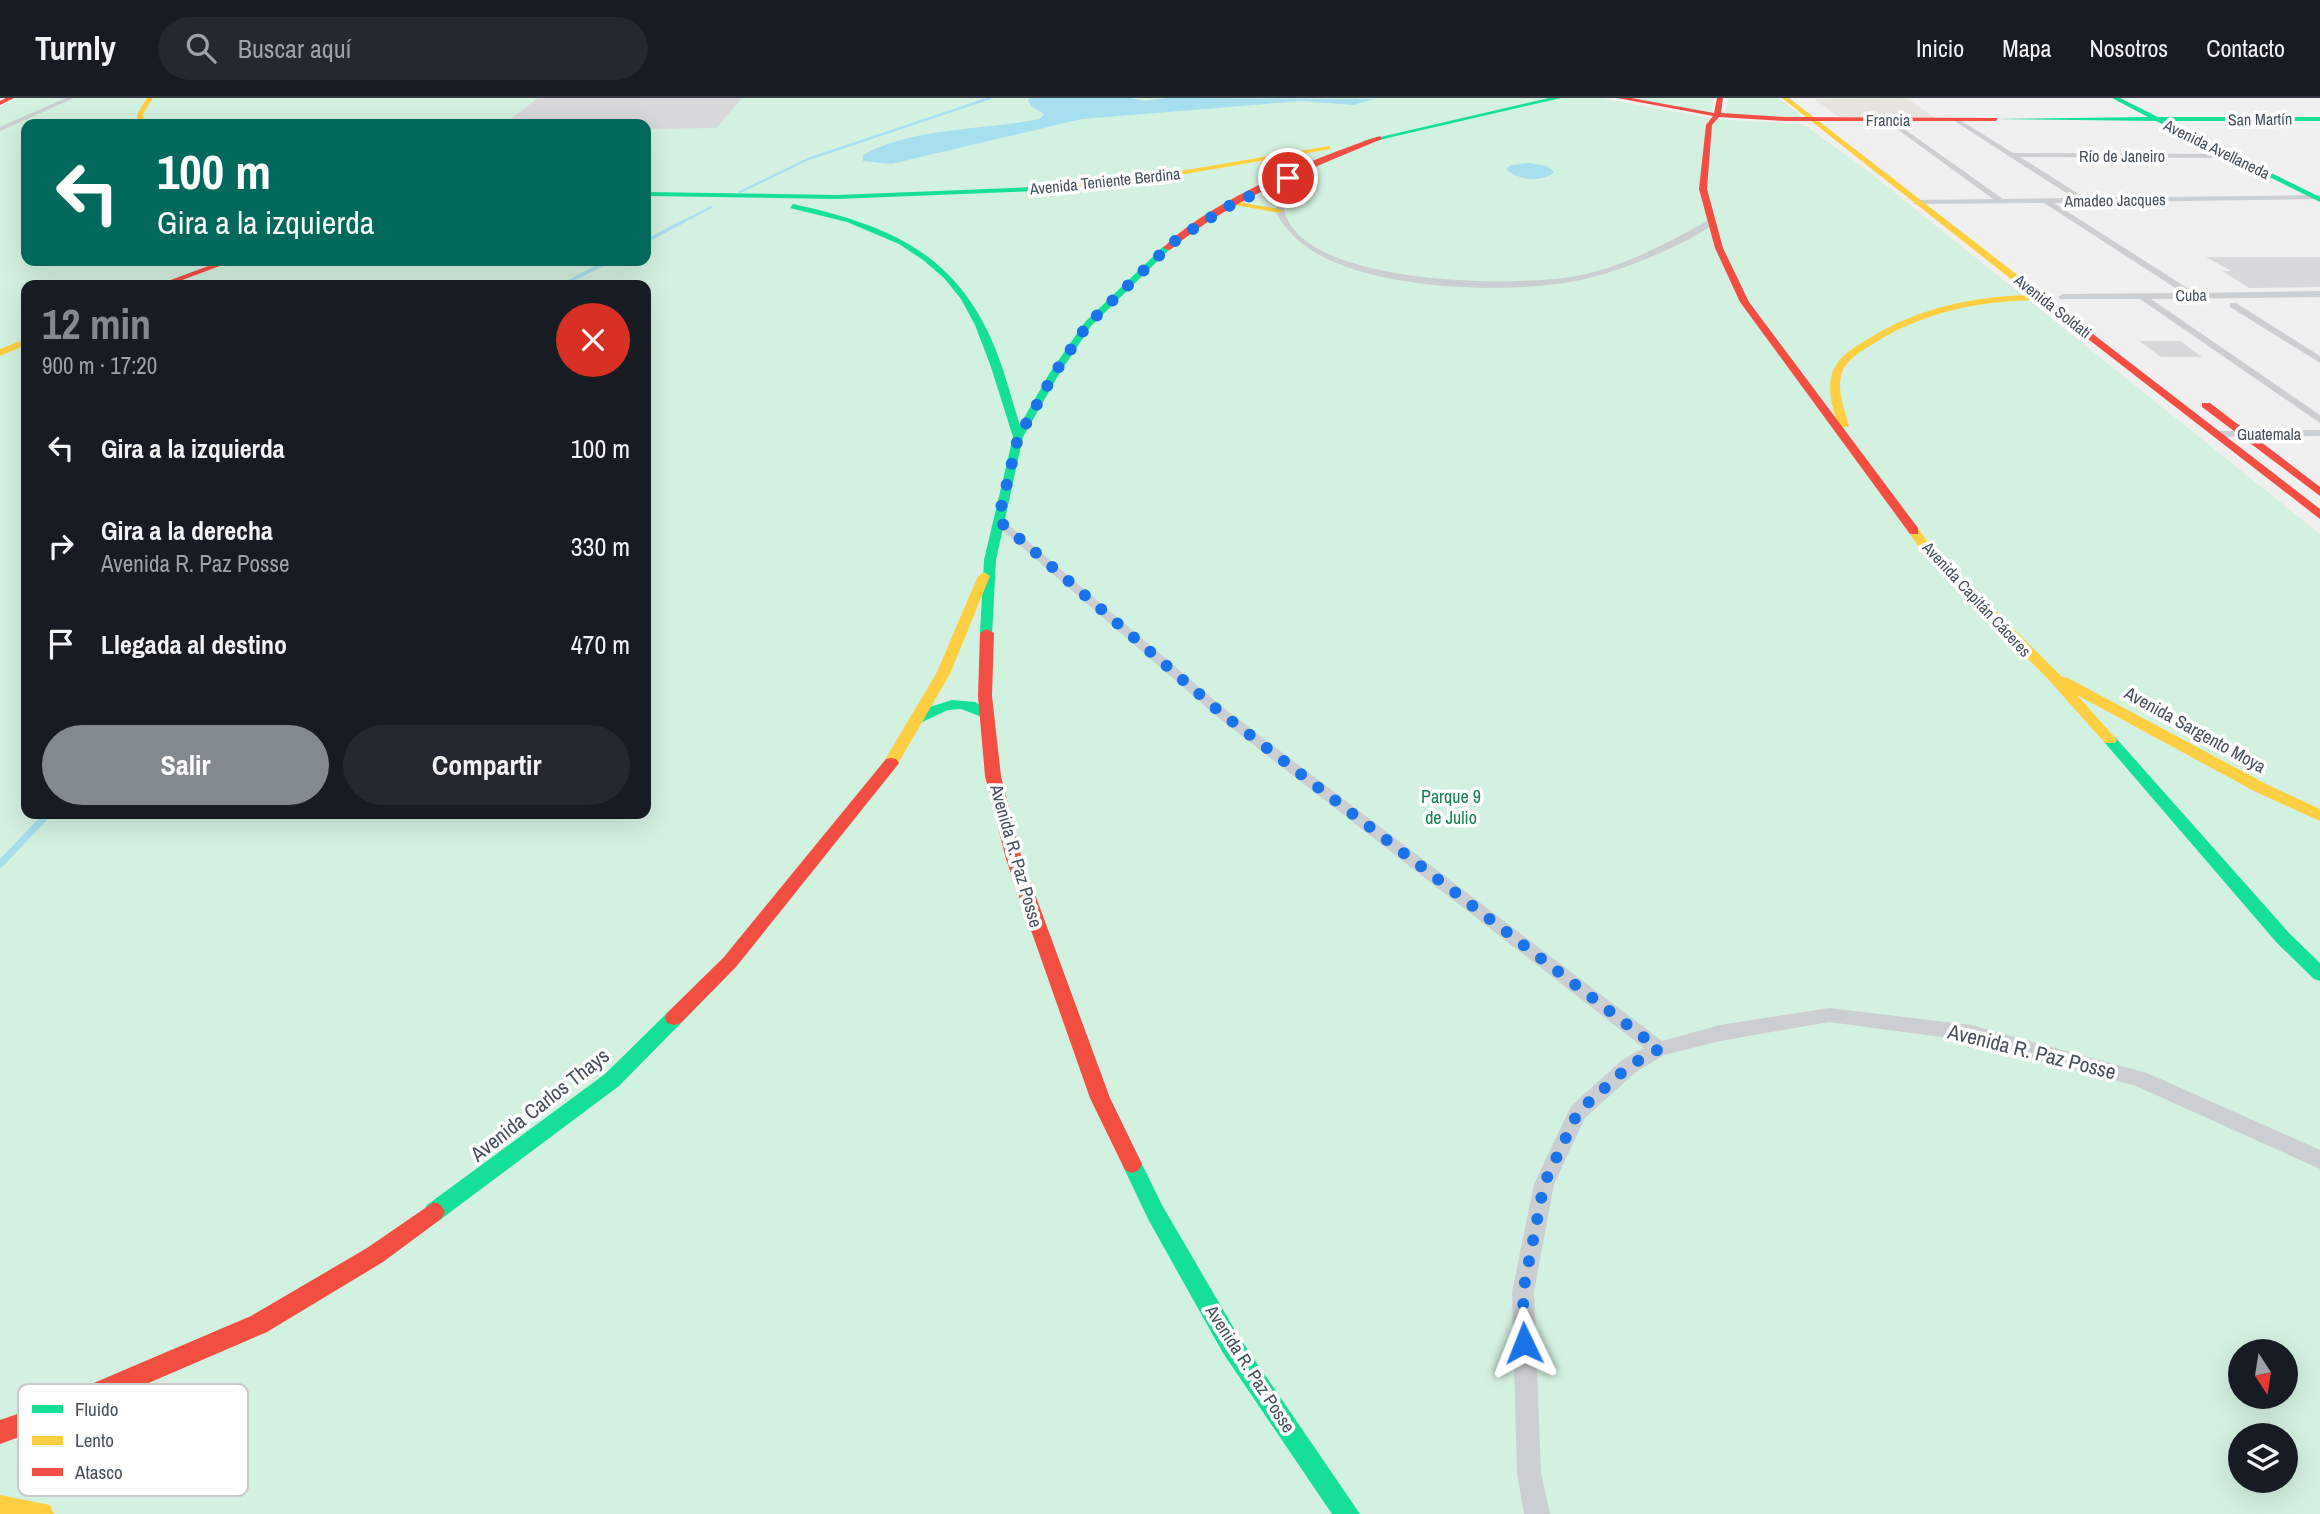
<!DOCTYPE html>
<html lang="es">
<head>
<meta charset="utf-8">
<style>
  :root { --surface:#171b24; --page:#242831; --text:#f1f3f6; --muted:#9ea1a6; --line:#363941; --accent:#828990 }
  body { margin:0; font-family:"Archivo Narrow",sans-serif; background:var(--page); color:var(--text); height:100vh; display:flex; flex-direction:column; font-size:26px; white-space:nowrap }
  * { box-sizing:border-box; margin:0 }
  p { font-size:23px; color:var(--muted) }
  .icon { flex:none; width:38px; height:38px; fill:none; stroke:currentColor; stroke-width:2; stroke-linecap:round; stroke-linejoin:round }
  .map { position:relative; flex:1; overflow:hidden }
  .details { position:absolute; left:21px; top:182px; width:630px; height:539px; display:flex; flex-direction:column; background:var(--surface); border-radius:14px; box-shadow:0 7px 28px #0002 }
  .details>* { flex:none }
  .top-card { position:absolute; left:21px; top:21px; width:630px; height:147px; border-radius:14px; box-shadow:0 7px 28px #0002; background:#00695c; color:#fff; overflow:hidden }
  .needle { width:46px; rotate:168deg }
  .controls { position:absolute; left:2228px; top:1241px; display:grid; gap:14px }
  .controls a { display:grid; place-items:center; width:70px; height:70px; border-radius:50%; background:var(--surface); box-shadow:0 7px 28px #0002; font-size:35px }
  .pin { position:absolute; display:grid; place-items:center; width:60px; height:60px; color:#fff; margin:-30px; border:4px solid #fff; border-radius:50%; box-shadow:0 2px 7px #0007 }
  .me { position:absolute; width:77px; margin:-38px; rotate:358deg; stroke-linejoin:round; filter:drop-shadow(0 0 5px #0008) }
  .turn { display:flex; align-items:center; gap:24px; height:147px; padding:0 21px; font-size:32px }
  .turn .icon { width:91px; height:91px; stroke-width:2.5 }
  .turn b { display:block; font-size:49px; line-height:60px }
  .round { display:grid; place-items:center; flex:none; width:74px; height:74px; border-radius:37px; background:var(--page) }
  .head { display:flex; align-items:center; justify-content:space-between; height:119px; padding:0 21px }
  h1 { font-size:42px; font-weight:700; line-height:52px; color:var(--accent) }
  .primary-button { display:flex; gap:14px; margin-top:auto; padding:14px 21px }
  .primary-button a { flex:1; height:80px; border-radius:42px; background:var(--accent); color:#fff; font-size:28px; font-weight:700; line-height:80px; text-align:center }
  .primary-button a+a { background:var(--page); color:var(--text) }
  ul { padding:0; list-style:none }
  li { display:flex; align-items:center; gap:21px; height:98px; padding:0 21px }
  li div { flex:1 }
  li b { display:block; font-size:26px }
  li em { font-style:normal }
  header { display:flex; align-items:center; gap:42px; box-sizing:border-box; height:98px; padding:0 35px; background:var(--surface); border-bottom:2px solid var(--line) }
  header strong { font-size:33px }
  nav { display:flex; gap:38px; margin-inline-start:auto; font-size:24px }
  .search { width:490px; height:63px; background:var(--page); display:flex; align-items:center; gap:18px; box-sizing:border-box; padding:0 24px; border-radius:38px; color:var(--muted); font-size:26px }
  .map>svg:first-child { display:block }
  .commercial { fill:#e6e4de }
  .green { fill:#d3f1e0; fill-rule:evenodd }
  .water { fill:#a7def0 }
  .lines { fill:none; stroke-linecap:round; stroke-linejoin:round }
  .stream-far3 { stroke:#a7def0; stroke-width:2.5 }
  .stream-far2 { stroke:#a7def0; stroke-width:3.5 }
  .stream-far1 { stroke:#a7def0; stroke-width:5 }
  .stream { stroke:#a7def0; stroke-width:7 }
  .building { fill:#d8d8da }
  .street { fill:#cccfd1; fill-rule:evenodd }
  .fast { fill:#16e098; fill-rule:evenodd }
  .slow { fill:#ffcf43; fill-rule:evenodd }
  .jam { fill:#f24e42; fill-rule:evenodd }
  .route { stroke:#1a73e8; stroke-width:12; stroke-dasharray:0 21.6 }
  .labels { text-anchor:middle; stroke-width:7; stroke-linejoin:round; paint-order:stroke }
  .far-street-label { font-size:16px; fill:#46515d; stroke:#fff }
  .street-label { font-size:18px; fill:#46515d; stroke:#fff }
  .park-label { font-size:18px; fill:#13824f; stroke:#fff }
  .near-street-label { font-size:21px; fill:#46515d; stroke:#fff }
  .key { fill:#fff; stroke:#c8cbce; stroke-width:2 }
  .key-label { font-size:19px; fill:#46515d }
</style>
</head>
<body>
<header>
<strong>Turnly</strong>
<div class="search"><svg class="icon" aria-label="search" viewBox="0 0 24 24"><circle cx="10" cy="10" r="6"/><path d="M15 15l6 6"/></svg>Buscar aquí</div>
<nav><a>Inicio</a><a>Mapa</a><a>Nosotros</a><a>Contacto</a></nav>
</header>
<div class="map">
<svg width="2320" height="1416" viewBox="0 0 2320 1416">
  <rect width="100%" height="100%" fill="#f1f0f0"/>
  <!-- commercial -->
  <path class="commercial" d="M1906 0 1935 20 1839 19 1815 1Z"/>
  <!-- green -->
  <path class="green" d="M19 0H1601L1715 21 1803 26 1864 70 2320 436V1416H0V8ZM26 26H646V163H26ZM26 187H646V716H26ZM2240 1253H2286V1298H2240ZM2240 1337H2286V1382H2240Z
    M1626 0H1714L1711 15Z
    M1729 0H1779L1803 19 1734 17 1724 14Z"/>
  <!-- water -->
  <path class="water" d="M1030 0H1131L1144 3 1167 0 1374 1 1353 7 1302 3 1082 21 891 66 863 63V57C912 29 985 32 1040 21L1044 16 1031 8 1028 2Z
    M1529 65 1547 68 1554 74C1543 85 1516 82 1506 71L1511 67Z"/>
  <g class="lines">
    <!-- stream-far3 -->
    <path class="stream-far3" d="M740 94 808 61 990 0
      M681 125 711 109"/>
    <!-- stream-far2 -->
    <path class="stream-far2" d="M646 143 684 123
      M562 187 609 163"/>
    <!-- stream-far1 -->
    <path class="stream-far1" d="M42 722 48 716"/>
    <!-- stream -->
    <path class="stream" d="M0 766 44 720"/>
  </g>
  <!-- building -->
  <path class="building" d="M538 0H742L716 30 646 31V26H504Z
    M2206 159H2320V189L2249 190 2222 173H2231Z
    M2139 243H2180L2202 259H2161Z"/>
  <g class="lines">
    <!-- street -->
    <path class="street" d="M66 0H74L0 33V29Z
      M1886 21H1890L2003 101 2074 100 1956 24V22H1960L2013 55 2231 56 2235 58 2231 60 2020 59 2085 100 2320 97V101L2054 105 2195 195 2320 193V199L2151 201 2320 317V325L2140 201H2060L2058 199 2063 196 2183 195 2044 105 1913 106 1916 102 1993 101 1886 23Z
      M1303 69 1310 71 1289 95 1284 112C1302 189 1521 190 1582 177 1627 167 1669 144 1709 122L1716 124C1686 148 1614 176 1575 183 1503 197 1340 193 1290 134 1284 127 1278 121 1276 112L1282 94Z
      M2230 205H2236L2320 258V265L2230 209Z
      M2320 332V338L2218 339 2213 336 2218 333Z
      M998 418 1225 611 1662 943 1720 927 1829 910 1971 927 2147 975 2320 1052V1071L2136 988 1971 943 1829 924 1720 943 1664 957 1636 974 1585 1020 1554 1086 1534 1194 1541 1375 1550 1416H1524L1517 1375 1512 1194 1534 1086 1571 1008 1622 962 1644 950 1215 617 994 425V419Z"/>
    <!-- fast -->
    <path class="fast" d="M1549 0H1561L1366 45 1363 43Z
      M2112 0H2120L2158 19H2320V23H2166L2320 99V104L2156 23 1993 21 2148 19Z
      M1034 89 1037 93 837 101 646 98V94L837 97Z
      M793 106C874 124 943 147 984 226 1001 258 1009 293 1020 327L1049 276 1085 224 1164 148 1171 150 1091 228 1059 276 1023 339 996 462 992 538 987 539 980 535 984 462 1013 339 991 269 975 227 961 201 944 180 923 162 899 146 847 124 790 110Z
      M952 602 975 604 994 616 987 621 961 611 948 612 918 626 911 621 930 609Z
      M2110 637 2115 639 2289 835 2320 865V883L2314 881 2277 845 2105 645 2103 642Z
      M674 913 681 915 683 920 681 925 619 988 441 1121 434 1124 427 1121 423 1114 427 1107 605 976 667 915Z
      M1132 1057 1139 1060 1162 1107 1239 1239 1360 1416H1332L1223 1255 1148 1121 1122 1066 1125 1060Z"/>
    <!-- slow -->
    <path class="slow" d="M147 0H153L143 16 144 26H138L137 16Z
      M1782 0H1789L2042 196 2051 197 2053 199 2049 202 2076 223V227H2070L2038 202C1979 203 1923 214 1873 246 1861 253 1846 262 1842 275 1836 292 1845 311 1849 328L1840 330C1833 315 1826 290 1833 273 1839 258 1854 249 1868 241 1917 210 1974 198 2031 197Z
      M1329 48 1331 51 1156 81 1034 93 1030 91 1156 77Z
      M1232 103 1279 111 1283 113 1279 115 1235 107Z
      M26 241V247L0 258V251Z
      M1914 429 1918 430 1929 446 2062 579 2068 580 2266 686 2320 711V723L2256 694 2077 597 2117 642 2115 645H2105L2048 581 1921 452 1908 433Z
      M984 474 990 478 950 576 896 669H886L883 665 936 576 978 478Z
      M0 1397 50 1407 54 1416H0Z"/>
    <!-- jam -->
    <path class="jam" d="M6 0H14L0 7V3Z
      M1617 0H1631L1714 15 1717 0H1723L1721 15 1786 19 1998 20 1996 23H1786L1719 19 1712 27 1707 91 1723 150 1749 204 1918 430V436H1910L1740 204 1715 150 1699 91 1706 27 1713 18Z
      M1380 38 1382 41C1308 72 1232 100 1170 152L1163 150C1207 104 1318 58 1380 38Z
      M222 163H233L169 187H157Z
      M2070 223H2076L2320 411V421L2070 227Z
      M2202 305H2210L2320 389V398L2202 309Z
      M987 531 994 535 992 598 1001 678 1022 761 1110 1000 1142 1066 1139 1072 1132 1075 1125 1072 1090 1000 1006 761 985 678 978 598 980 535Z
      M891 660 896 661 899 665 896 669 736 869 681 925 674 927 667 925 665 920 667 915 724 859 886 661Z
      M434 1104 441 1107 445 1114 441 1121 383 1164 267 1234 44 1330 0 1346V1322L35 1310 251 1218 367 1150Z"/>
  </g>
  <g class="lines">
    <!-- route -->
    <path class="route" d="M1288 80 1225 110 1172 145 1088 226 1054 276 1018 340 998 422 1220 614 1659 951 1629 968 1578 1014 1544 1086 1523 1194 1524 1245"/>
  </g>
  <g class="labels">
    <!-- far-street labels -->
    <g class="far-street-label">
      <text transform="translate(2260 21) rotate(-1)" y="6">San Martín</text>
      <text x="1888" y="28">Francia</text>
      <text transform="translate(2217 51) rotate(26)" y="6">Avenida Avellaneda</text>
      <text x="2122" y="64">Río de Janeiro</text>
      <text transform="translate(1105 83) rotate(-6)" y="6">Avenida Teniente Berdina</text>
      <text transform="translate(2115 102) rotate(-1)" y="6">Amadeo Jacques</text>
      <text transform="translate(2191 197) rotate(-1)" y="6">Cuba</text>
      <text transform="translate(2053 208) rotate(38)" y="6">Avenida Soldati</text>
      <text x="2269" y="342">Guatemala</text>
      <text transform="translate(1977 501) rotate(47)" y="6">Avenida Capitán Cáceres</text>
    </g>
    <!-- street labels -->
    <g class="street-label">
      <text transform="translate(2195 632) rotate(29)" y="6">Avenida Sargento Moya</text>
      <text transform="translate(1016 758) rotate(74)" y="6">Avenida R. Paz Posse</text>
      <text transform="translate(1250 1271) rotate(57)" y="6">Avenida R. Paz Posse</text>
    </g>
    <!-- park labels -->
    <g class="park-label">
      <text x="1451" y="705">Parque 9<tspan x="1451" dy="21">de Julio</tspan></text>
    </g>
    <!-- near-street labels -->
    <g class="near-street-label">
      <text transform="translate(2032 954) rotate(14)" y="7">Avenida R. Paz Posse</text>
      <text transform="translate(540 1007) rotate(-38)" y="7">Avenida Carlos Thays</text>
    </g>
  </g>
  <!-- legend -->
  <rect x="18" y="1286" width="230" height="112" rx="10" class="key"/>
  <rect x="32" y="1307" width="31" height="8" fill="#16e098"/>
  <rect x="32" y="1338" width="31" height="9" fill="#ffcf43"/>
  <rect x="32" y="1370" width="31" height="8" fill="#f24e42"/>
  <g class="key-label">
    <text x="75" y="1318">Fluido</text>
    <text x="75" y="1349">Lento</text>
    <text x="75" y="1381">Atasco</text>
  </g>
</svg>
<div class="controls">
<a><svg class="needle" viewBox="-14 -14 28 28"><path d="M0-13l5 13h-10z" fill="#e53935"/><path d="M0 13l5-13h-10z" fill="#9ea1a6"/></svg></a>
<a><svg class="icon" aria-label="layers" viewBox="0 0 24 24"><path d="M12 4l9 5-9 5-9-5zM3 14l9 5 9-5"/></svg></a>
</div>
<div class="pin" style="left:1288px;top:80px;background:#d93025"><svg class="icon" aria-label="arrive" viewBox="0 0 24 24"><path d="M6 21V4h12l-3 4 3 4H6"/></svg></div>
<svg class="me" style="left:1524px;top:1245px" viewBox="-20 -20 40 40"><path d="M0-17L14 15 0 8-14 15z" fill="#1a73e8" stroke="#fff" stroke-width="4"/></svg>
<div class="top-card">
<div class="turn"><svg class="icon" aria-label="left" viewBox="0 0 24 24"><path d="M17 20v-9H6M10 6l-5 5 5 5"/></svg><div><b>100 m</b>Gira a la izquierda</div></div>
</div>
<section class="details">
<div class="head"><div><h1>12 min</h1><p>900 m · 17:20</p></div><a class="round" style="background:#d93025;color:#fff"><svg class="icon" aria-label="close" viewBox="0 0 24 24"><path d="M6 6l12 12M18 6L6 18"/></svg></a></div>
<ul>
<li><svg class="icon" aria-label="left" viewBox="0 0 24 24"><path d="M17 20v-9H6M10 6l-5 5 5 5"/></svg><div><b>Gira a la izquierda</b></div><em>100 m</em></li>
<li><svg class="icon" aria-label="right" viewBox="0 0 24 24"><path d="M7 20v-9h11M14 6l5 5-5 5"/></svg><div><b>Gira a la derecha</b><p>Avenida R. Paz Posse</p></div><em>330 m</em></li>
<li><svg class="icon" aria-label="arrive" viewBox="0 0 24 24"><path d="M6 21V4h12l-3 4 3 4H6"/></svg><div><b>Llegada al destino</b></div><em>470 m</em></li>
</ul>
<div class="primary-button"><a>Salir</a><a>Compartir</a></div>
</section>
</div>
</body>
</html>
